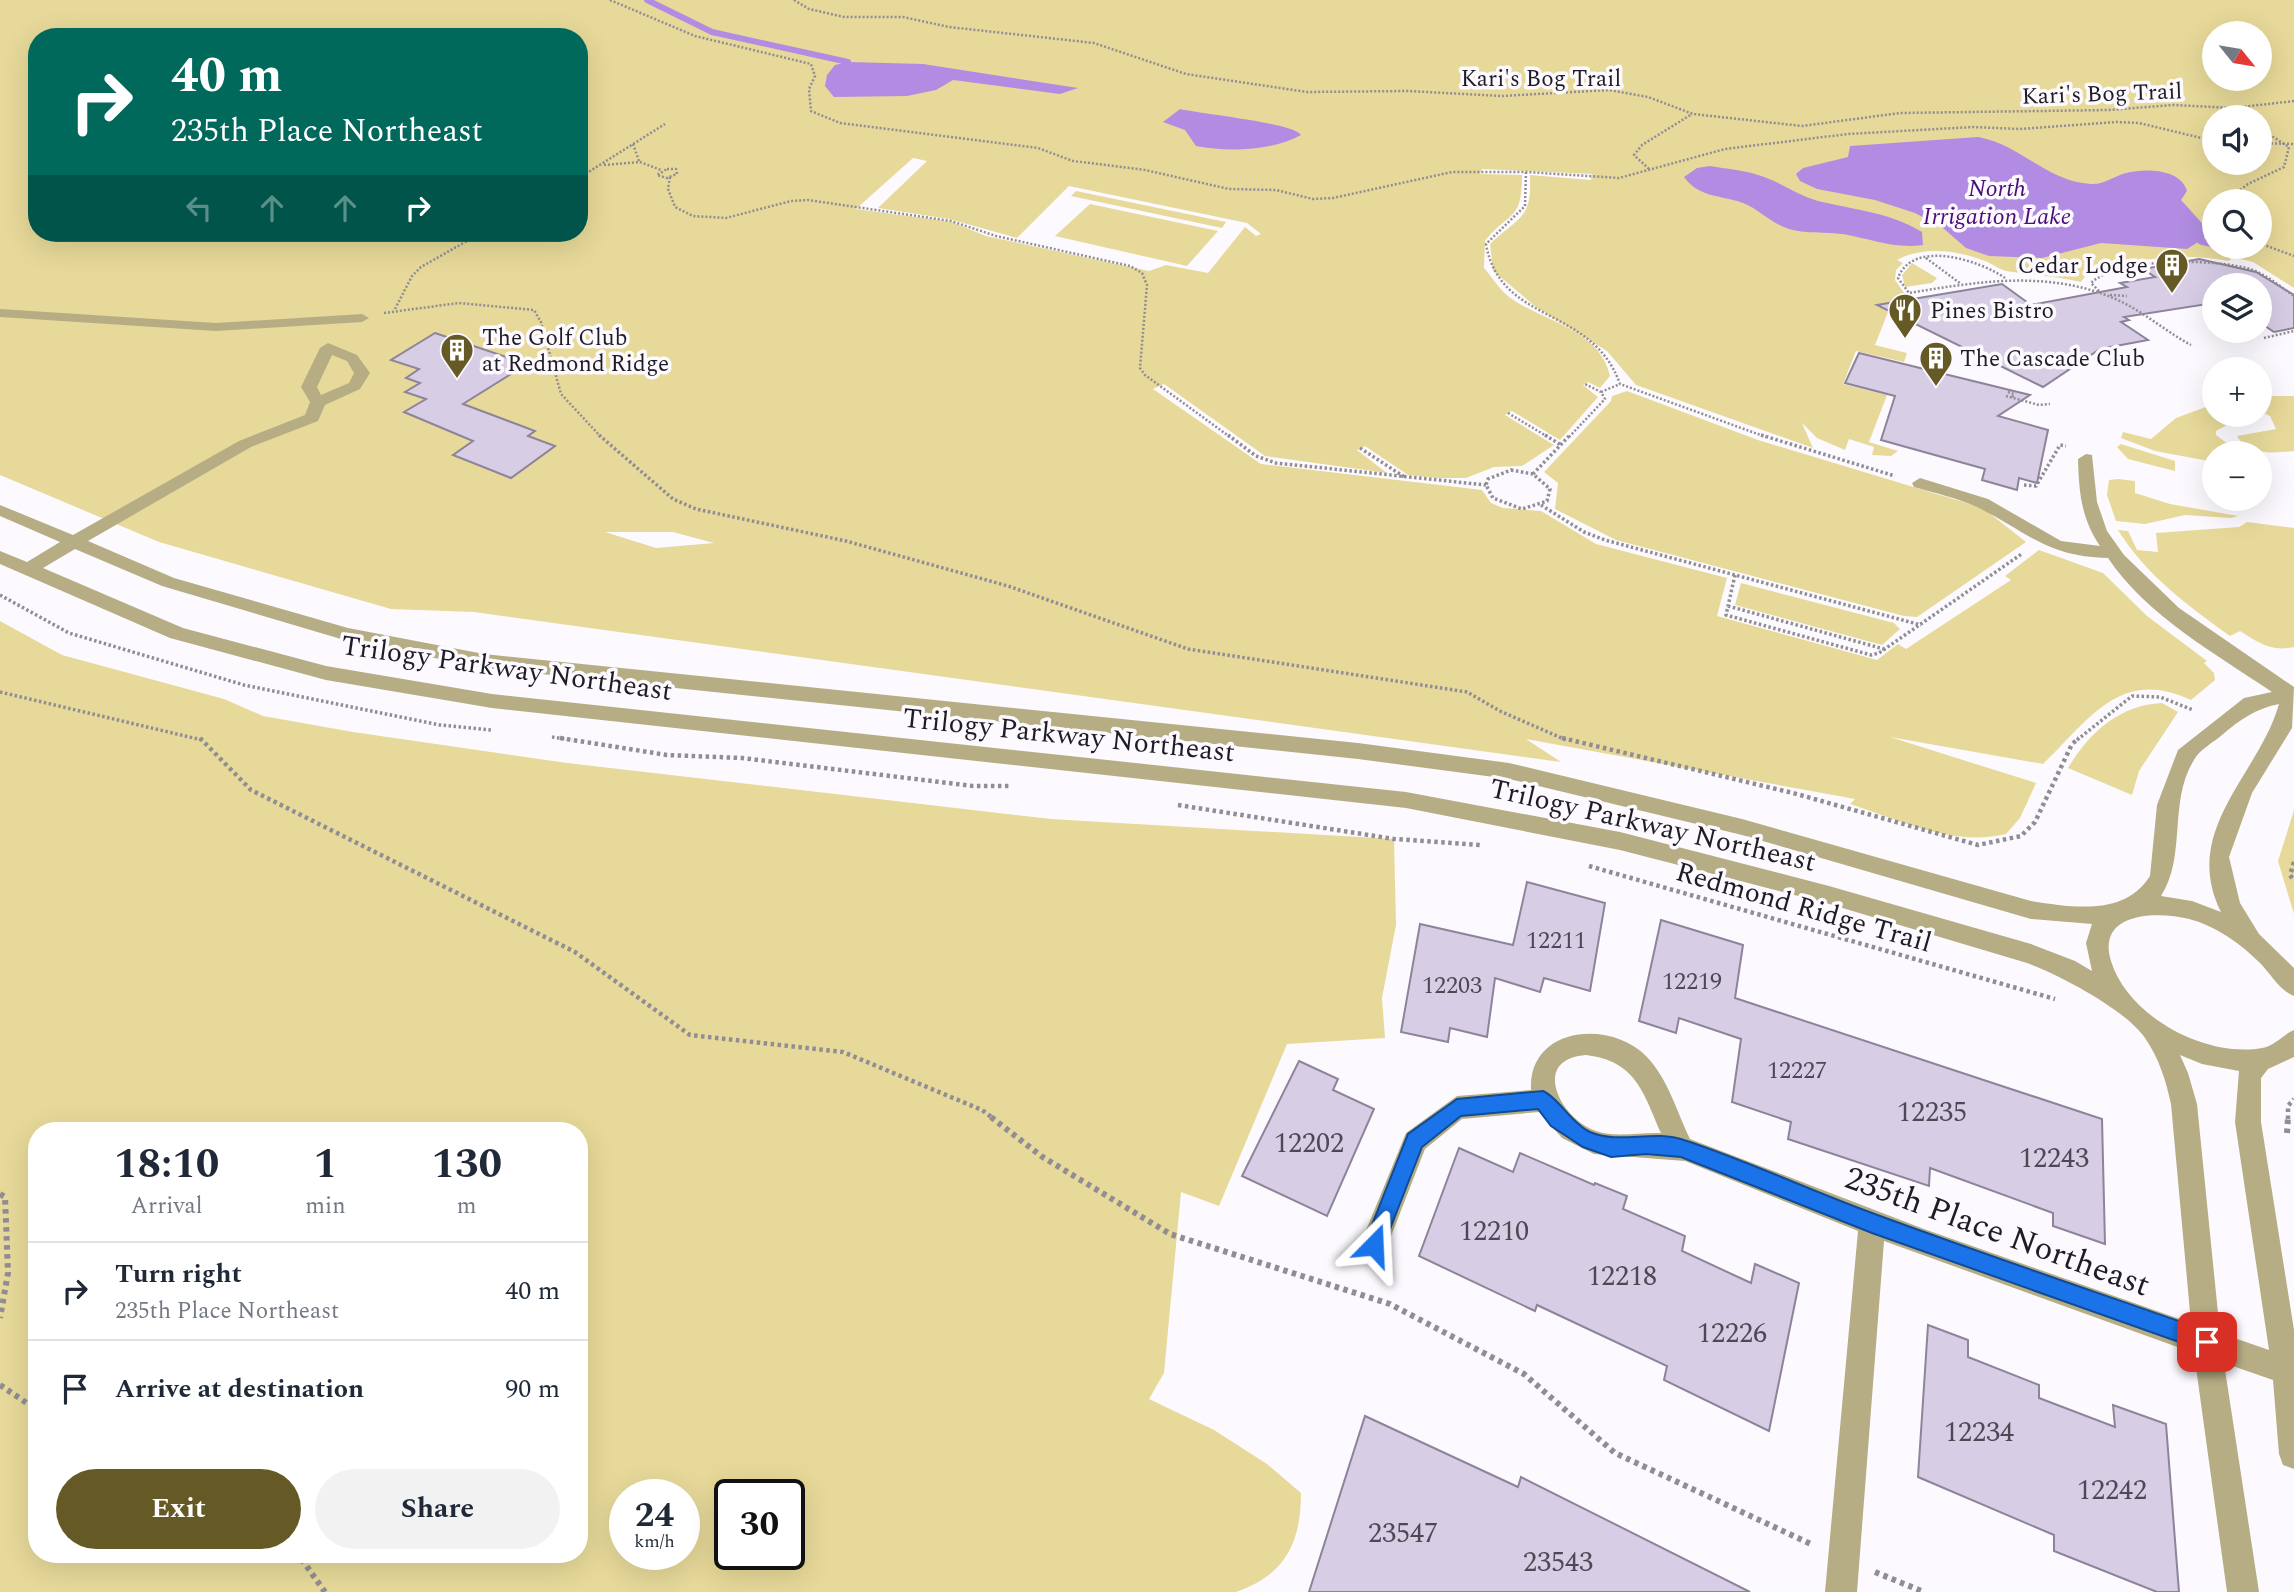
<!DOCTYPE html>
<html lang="en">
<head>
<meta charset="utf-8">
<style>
  :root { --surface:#fff; --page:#f2f2f3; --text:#1f2937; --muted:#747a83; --line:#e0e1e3; --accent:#655a26 }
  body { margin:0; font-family:Spectral,serif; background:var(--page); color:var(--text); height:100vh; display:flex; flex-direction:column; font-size:26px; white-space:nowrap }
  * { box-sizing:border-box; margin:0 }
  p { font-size:23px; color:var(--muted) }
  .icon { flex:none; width:38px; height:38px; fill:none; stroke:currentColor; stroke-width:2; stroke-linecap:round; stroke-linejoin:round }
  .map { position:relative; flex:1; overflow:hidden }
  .side { position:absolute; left:28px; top:1122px; width:560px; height:441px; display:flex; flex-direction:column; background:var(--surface); border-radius:28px; box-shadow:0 7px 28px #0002 }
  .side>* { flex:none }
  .guide { position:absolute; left:28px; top:28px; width:560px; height:214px; border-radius:28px; box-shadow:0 7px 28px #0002; background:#00695c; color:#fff; overflow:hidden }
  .needle { width:46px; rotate:120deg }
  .fabs { position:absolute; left:2202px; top:21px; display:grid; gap:14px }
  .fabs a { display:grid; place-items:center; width:70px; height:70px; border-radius:50%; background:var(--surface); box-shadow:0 7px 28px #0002; font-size:35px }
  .speed { position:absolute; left:609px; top:1479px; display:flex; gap:14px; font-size:35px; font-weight:700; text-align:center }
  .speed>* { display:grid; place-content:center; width:91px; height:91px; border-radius:50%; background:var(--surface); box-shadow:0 7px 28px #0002; line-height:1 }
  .speed small { font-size:18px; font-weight:400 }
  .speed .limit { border:4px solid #111; border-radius:10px; background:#fff; color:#111 }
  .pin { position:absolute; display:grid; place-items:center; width:60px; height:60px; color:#fff; margin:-30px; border-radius:14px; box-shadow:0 4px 10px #0006 }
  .me { position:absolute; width:77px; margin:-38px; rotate:21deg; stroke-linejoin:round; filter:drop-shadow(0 0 5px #0008) }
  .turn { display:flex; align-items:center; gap:24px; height:147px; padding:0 28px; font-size:32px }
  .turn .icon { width:91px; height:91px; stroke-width:2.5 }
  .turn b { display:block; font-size:49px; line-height:60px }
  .lanes { display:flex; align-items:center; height:66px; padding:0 28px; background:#0003; justify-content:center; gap:35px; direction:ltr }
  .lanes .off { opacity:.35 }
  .eta { display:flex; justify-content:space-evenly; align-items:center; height:119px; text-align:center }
  .eta b { font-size:42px; font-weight:700; line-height:49px }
  .primary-button { display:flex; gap:14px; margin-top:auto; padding:14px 28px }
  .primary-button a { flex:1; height:80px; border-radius:42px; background:var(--accent); color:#fff; font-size:28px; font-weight:700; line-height:80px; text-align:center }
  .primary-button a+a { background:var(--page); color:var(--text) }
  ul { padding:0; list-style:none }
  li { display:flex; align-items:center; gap:21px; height:98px; padding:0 28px; border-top:2px solid var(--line) }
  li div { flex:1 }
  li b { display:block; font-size:26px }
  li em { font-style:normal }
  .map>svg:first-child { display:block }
  .green { fill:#e7d999; fill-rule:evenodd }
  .water { fill:#b18ce2 }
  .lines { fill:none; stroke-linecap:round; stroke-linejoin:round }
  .stream-far1 { stroke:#b18ce2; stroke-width:6 }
  .stream { stroke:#b18ce2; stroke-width:7 }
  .building { fill:#d7cde5; stroke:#8d849a; stroke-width:2 }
  .path-far3 { stroke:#908d94; stroke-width:2.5; stroke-dasharray:2 2; stroke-linecap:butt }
  .path-far2 { stroke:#908d94; stroke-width:3.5; stroke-dasharray:2.5 2.5; stroke-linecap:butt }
  .path-far1 { stroke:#908d94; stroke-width:4.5; stroke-dasharray:3.5 3.5; stroke-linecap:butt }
  .path { stroke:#908d94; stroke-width:6; stroke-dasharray:4.5 4.5; stroke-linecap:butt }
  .minor { fill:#b6ad84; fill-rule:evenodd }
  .route { fill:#1a73e8; stroke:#114b97; stroke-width:2 }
  .labels { text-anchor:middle; stroke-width:7; stroke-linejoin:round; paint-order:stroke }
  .far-street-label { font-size:23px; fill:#201c25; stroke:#fcfaff }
  .far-poi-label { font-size:23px; fill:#201c25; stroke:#fcfaff; text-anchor:start }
  .far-water-label { font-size:24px; font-style:italic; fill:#480f76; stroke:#fcfaff }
  .number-label { font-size:24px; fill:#4e4855 }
  .street-label { font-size:28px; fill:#201c25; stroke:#fcfaff }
  .near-number-label { font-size:28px; fill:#4e4855 }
  .near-street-label { font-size:33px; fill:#201c25; stroke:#fcfaff }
</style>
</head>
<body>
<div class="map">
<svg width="2294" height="1592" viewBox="0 0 2294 1592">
  <rect width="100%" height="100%" fill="#fcfaff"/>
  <!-- green -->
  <path class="green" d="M0 0H2294V288L2253 262 2232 257 2229 261C2193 255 2164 256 2128 263L2132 267 2086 275 2081 282C2056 276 2031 275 2006 271 1998 269 1990 262 1982 260 1956 250 1922 246 1897 260L1903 263 1896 270 1895 280 1905 294 1882 307 1888 312 1875 345 1907 353 1904 362 1856 351 1843 384 1887 395 1869 442 1898 451 1891 456 1872 455 1874 447 1849 439 1845 450 1817 438 1802 423 1813 448 1636 385 1607 351 1536 307 1498 275 1493 270 1490 244C1520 216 1532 219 1530 175L1591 180 1592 174 1482 169 1480 174 1522 175C1522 222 1510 210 1485 241L1484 268C1492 277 1499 289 1509 297 1543 322 1599 328 1610 376L1600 388 1588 382 1583 385 1598 397 1560 440 1512 411 1505 415 1554 445 1522 466 1494 467 1466 478H1437L1408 475 1365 446 1357 450 1387 473 1265 456 1164 384 1153 389 1261 464 1482 490 1491 503 1503 508 1541 511 1596 544 1727 578 1717 616 1877 660 1898 644 1906 649 2011 580 2005 576 2039 550 2103 573 2147 616 2207 661 2204 663 2214 673 2215 680 2191 700C2120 667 2090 719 2043 764L1890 737 2036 783 2020 818 2006 834C1952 847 1900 820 1850 804L1855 799 1526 739 1561 762 474 612 391 609 159 542 0 475ZM2214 33H2259V79H2214ZM37 37H579V233H37ZM2214 117H2259V163H2214ZM913 158 927 161 878 208 949 219 1017 238 1069 186 1247 223 1261 234 1256 236 1245 227 1208 273 1166 265 1149 271 986 236 952 222 856 209ZM2214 201H2259V247H2214ZM605 532H673L714 543 656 548Z
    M1076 191 1226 222 1222 228 1071 196Z
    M1090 204 1218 231 1187 266 1055 236Z
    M1912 263 1937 278 1932 283 1905 287 1902 275Z
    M1627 391 1758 440 1983 508 2026 542 1917 617 1904 616 1616 540 1555 509 1558 483 1544 472 1611 401 1612 396Z
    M2259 396H2294V451C2275 453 2248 456 2237 436L2276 429 2270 416 2259 411Z
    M2214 404V415H2250L2258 420 2234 421 2216 431V435L2236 450V453H2214V462L2155 451 2121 438 2123 432 2151 439 2176 418Z
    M2121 444 2175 461V471L2128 459 2117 447Z
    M2118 479 2135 481V493L2170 504 2238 516 2231 518 2185 515 2145 524 2116 521 2107 495 2109 480Z
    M2247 522 2294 528V647C2271 652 2259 643 2240 631L2230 636C2187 605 2146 575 2118 530L2128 531 2137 550 2158 552 2156 533 2239 527Z
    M1741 583 1894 623 1900 629 1882 645 1735 605Z
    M0 621 62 655 224 699 263 716 353 732 567 763 1051 819 1394 839 1396 925 1382 998 1385 1038 1287 1044 1219 1206 1181 1192 1164 1373 1149 1399 1214 1430 1267 1464 1301 1493C1301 1543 1285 1575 1236 1592H0ZM579 1130V1554H37V1130ZM625 1494H684V1554H625ZM730 1494H789V1554H730Z
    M2162 703 2178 712 2139 771 2132 795 2068 768C2089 733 2119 705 2162 703Z
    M2294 810V914L2278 861Z"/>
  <!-- water -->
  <path class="water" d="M848 62 923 64 1078 88 1060 94 953 80 936 90 907 96 834 97 825 86 827 75 835 65Z
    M1180 109C1201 114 1294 123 1301 135 1272 151 1228 152 1196 146L1185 130 1163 122Z
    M1978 137C2020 144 2047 182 2091 184 2104 185 2114 176 2126 173 2146 168 2181 169 2187 191L2181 200 2209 231 2203 239 2187 249 2101 243 2042 258 1989 256 1966 248 1943 228 1915 213 1875 200 1817 189 1800 181 1796 174 1803 168 1848 157 1850 146Z
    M1710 166C1726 169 1744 170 1758 175 1779 181 1797 195 1818 201 1855 210 1889 212 1922 232L1923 245C1894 249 1871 239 1843 234 1826 232 1805 234 1789 229 1769 223 1757 206 1737 201 1716 195 1698 196 1684 177L1697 168Z"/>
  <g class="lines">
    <!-- stream-far1 -->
    <path class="stream-far1" d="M647 0 712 32 848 62"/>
    <!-- stream -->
    <path class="stream" d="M2201 241 2209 243
      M2209 315 2214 314"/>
  </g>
  <!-- building -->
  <path class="building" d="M2199 259 2256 272 2294 295V328L2274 332 2259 322V285H2214V303L2124 317 2129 320 2121 322 2148 340 2100 349 2043 387 1877 305 2002 284 2031 305 2127 287 2120 283 2155 277 2143 269Z
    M435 333 527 364 463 404 535 431 528 436 555 446 511 478 453 455 473 441 404 412 426 399 405 392 420 383 406 378 419 369 391 360Z
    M1859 353 2030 395 1998 416 2048 430 2037 483 2019 478 2017 490 1982 480 1985 469 1881 440 1895 396 1845 383Z
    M1527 882 1605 903 1590 991 1544 978 1540 992 1495 978 1487 1037 1450 1028 1448 1042 1401 1032 1420 924 1513 945Z
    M1661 920 1743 945 1735 998 2102 1119 2105 1244 2053 1226V1213L1930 1168 1929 1186 1788 1139 1791 1122 1732 1102 1741 1039 1679 1018 1676 1033 1639 1021Z
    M1299 1061 1338 1079 1333 1090 1374 1109 1327 1216 1242 1176Z
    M1459 1148 1513 1172 1520 1153 1594 1185 1595 1183 1627 1196 1623 1209 1685 1236 1682 1251 1751 1283 1755 1264 1799 1283 1769 1431 1664 1380 1667 1366 1537 1305 1535 1311 1419 1256Z
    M1928 1325 1968 1340V1357L2039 1385V1398L2115 1427 2113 1405 2166 1424 2179 1592H2157L2054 1551V1535L1918 1477Z
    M1365 1416 1518 1487 1521 1477 1750 1592H1309Z"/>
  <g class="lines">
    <!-- path-far3 -->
    <path class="path-far3" d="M610 0 695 36 811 64 815 76 809 89 811 111 840 123 1038 148 1073 161 1145 170 1229 189 1276 190 1313 199 1333 198 1452 172H1526L1619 178 1725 149 1848 134 1973 127 2020 129 2116 122 2139 123 2214 141
      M794 0 809 9 844 17H903L949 27 1094 43 1186 74 1307 92 1408 91 1502 96 1609 90 1648 97 1693 114 1802 126 1900 113 2109 110 2173 105 2233 108 2294 101
      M2237 109 2244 111 2248 117
      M2259 143 2294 144
      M633 144 639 161
      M604 165 640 162 661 170
      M667 169H676L677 174 667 178 657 175Z
      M1649 169 1634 155 1642 145 1692 114
      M1526 172 1525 206 1486 244C1500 325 1592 305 1620 384L1766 437
      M670 177 668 189 675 207 693 216 726 218 791 201 808 200 951 221 996 236 1130 266 1142 273 1147 285 1140 368 1145 375 1230 437
      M579 178 665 124
      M2233 201 2231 197 2248 184 2284 167 2289 147 2259 128
      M2259 243 2294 256
      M1926 258 1961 284
      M2005 278C1981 261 1913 238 1898 278L1909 293C1981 281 2053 269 2122 302 2146 314 2167 332 2191 345
      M2099 291 2091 283C2118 257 2218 258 2253 270 2268 276 2281 287 2294 296
      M2110 295 2127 296
      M395 309 412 276 421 267 481 233
      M384 313 459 303 534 310 541 322 561 394 601 437
      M2264 338 2294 331
      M1601 392 1620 384
      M2008 392 2014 394 2012 398
      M2006 396 2039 405 2050 404
      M1508 413 1548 437
      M1569 437 1605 399 1601 392 1585 384"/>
    <!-- path-far2 -->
    <path class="path-far2" d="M599 435 673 499 696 509 846 541 1008 586 1188 649 1467 692 1500 711 1566 740
      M1228 435 1256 456 1276 463 1486 485
      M1545 435 1561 445
      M1761 435 1895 476
      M1360 448 1406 478
      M1511 470 1533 474 1550 489 1547 501 1522 509 1493 498 1486 485 1488 479Z
      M1533 474 1570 435
      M2024 485 2036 486 2060 445 2066 446
      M1541 505 1584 532 1605 540 1921 625
      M1735 575 1726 615 1871 655 1879 653 2023 553
      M0 595 69 633 244 685 440 725 492 730
      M1728 606 1884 649
      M0 692 202 740
      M552 737 572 740
      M2077 740 2132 696 2160 697 2193 710"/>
    <!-- path-far1 -->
    <path class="path-far1" d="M200 738 251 790 575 952 690 1035 843 1052 982 1110 994 1119
      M560 738 667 755 742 758 973 786H1009
      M1562 738 1793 793 1978 845 2021 836 2035 822 2072 744 2079 738
      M1178 805 1394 839 1481 845
      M2294 862 2290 875 2294 881
      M1589 866 2055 999
      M2288 1119V1106L2294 1099"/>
    <!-- path -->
    <path class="path" d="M991 1117 1041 1156 1170 1234 1390 1304 1524 1374 1615 1453 1813 1545
      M2287 1133 2288 1117
      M0 1194 5 1197 8 1273 0 1318
      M0 1385 37 1410
      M294 1554 303 1561 325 1592
      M1875 1572 1924 1592"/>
    <!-- minor -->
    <path class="minor" d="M0 309 216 323 362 314 369 318 362 322 216 331 0 317Z
      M328 343 357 355 370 373 360 389 325 405 318 421 251 447 88 541 174 578 348 628 484 654 1358 743 1509 763 1742 819 2031 901C2073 907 2124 917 2150 876L2157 805 2178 750 2244 698 2272 692C2216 654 2146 615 2108 558 2046 557 2028 532 1977 507 1957 498 1935 493 1914 487L1912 483 1920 478 1988 499 2061 541 2100 546C2081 518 2079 492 2078 459L2086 454 2092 455 2097 502 2107 531 2124 555 2179 608 2294 687 2292 728 2252 793 2229 857 2240 903 2259 934 2294 968V996C2280 991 2271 974 2260 963 2241 944 2216 926 2189 919 2157 911 2096 912 2111 961 2128 1017 2206 1058 2262 1048 2275 1046 2282 1035 2294 1030V1057L2268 1069 2261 1078V1122L2294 1330V1469L2283 1465 2279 1454 2273 1380 2224 1363 2259 1592H2227L2194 1353 1884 1241 1857 1592H1825L1858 1231 1685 1161 1594 1154 1562 1138 1539 1112 1462 1119 1425 1149 1384 1254 1374 1258 1364 1254 1360 1245 1406 1133 1457 1096 1531 1090C1528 1026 1611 1019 1647 1057 1668 1079 1677 1112 1690 1139L1924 1229 2191 1323 2171 1104C2166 1081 2159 1058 2145 1038 2126 1010 2060 975 2027 963L1829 904 1620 850 1406 808 492 708 326 680 170 638 0 564V551L27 562 60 542 0 516V505L73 535 239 441 305 415 310 402 301 387 320 348ZM332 355 347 361 354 373 349 383 321 395 317 387ZM75 549 162 586 341 639 484 668 1358 759 1509 779 1742 835 2031 919 2092 924 2086 943 2092 971 2075 961 2031 944 1829 886 1620 832 1406 792 492 694 326 666 183 628 43 568ZM2279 704C2259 775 2180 830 2221 912L2192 901 2161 896C2187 856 2168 801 2194 760 2199 750 2214 742 2222 735 2241 719 2255 709 2279 704ZM1586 1055C1636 1061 1643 1092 1661 1133 1640 1132 1616 1138 1596 1131 1560 1119 1530 1059 1586 1055ZM2180 1055 2202 1064 2239 1071 2235 1122 2269 1350 2220 1333 2197 1104 2188 1073Z"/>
  </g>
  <!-- route -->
  <path class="route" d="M1543 1091C1558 1097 1571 1123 1590 1132 1620 1145 1653 1129 1684 1140 1748 1161 1809 1190 1872 1213 1983 1254 2096 1292 2207 1331L2215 1334 2218 1342 2215 1349 2207 1352 1872 1233 1681 1157 1646 1154 1611 1157 1583 1147 1551 1126 1538 1109 1461 1116 1422 1147 1381 1252 1374 1255 1367 1252 1364 1245 1408 1134 1457 1099Z"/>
  <!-- icons -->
  <defs>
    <symbol id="building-pin" viewBox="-11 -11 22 30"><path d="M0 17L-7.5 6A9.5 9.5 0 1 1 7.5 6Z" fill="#655a26" stroke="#fcfaff"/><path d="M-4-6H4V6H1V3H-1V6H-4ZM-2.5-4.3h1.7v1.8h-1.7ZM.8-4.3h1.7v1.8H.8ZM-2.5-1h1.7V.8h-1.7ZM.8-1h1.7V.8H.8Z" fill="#fff"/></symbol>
    <symbol id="restaurant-pin" viewBox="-11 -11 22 30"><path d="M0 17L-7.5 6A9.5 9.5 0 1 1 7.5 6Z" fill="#655a26" stroke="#fcfaff"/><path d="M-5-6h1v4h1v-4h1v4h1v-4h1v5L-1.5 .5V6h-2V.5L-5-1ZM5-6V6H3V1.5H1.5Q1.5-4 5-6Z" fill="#fff"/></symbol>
  </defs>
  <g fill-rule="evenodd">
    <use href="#building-pin" x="2153" y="246" width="38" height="52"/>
    <use href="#restaurant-pin" x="1886" y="291" width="38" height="52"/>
    <use href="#building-pin" x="438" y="331" width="38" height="52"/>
    <use href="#building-pin" x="1917" y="339" width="38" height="52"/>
  </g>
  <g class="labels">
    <!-- far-street labels -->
    <g class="far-street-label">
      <text x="1541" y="86">Kari's Bog Trail</text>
      <text transform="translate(2102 93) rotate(-2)" y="8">Kari's Bog Trail</text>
    </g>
    <!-- far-poi labels -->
    <g class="far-poi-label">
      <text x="2148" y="273" text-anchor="end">Cedar Lodge</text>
      <text x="1930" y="318">Pines Bistro</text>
      <text x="482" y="345">The Golf Club<tspan x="482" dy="26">at Redmond Ridge</tspan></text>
      <text x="1960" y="366">The Cascade Club</text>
    </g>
    <!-- far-water labels -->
    <g class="far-water-label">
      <text x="1997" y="196">North<tspan x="1997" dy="28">Irrigation Lake</tspan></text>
    </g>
    <!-- number labels -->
    <g class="number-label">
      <text x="1556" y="948">12211</text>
      <text x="1692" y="989">12219</text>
      <text x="1452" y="993">12203</text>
      <text x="1797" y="1078">12227</text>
    </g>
    <!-- street labels -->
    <g class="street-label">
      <text transform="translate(507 667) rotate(8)" y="10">Trilogy Parkway Northeast</text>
      <text transform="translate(1069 734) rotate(6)" y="10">Trilogy Parkway Northeast</text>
      <text transform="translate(1653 824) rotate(13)" y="10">Trilogy Parkway Northeast</text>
      <text transform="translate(1804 906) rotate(16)" y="10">Redmond Ridge Trail</text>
    </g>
    <!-- near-number labels -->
    <g class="near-number-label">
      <text x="1932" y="1121">12235</text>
      <text x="1309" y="1152">12202</text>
      <text x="2054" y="1167">12243</text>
      <text x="1494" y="1240">12210</text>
      <text x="1622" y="1285">12218</text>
      <text x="1732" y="1342">12226</text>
      <text x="1979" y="1441">12234</text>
      <text x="2112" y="1499">12242</text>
      <text x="1403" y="1542">23547</text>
      <text x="1558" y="1571">23543</text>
    </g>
    <!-- near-street labels -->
    <g class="near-street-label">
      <text transform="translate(1998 1230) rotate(20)" y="12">235th Place Northeast</text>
    </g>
  </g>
</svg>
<div class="fabs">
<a><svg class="needle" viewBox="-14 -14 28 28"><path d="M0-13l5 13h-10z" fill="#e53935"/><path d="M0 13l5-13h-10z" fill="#747a83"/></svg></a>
<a><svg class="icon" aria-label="sound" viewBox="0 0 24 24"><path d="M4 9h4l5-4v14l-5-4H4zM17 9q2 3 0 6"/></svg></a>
<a><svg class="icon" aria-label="search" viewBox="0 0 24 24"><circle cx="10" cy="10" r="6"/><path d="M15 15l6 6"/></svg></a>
<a><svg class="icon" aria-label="layers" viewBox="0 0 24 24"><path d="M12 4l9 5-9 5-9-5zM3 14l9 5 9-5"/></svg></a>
<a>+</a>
<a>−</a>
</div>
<div class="speed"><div>24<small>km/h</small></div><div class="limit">30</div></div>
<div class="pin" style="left:2207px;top:1342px;background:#d93025"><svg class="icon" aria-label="arrive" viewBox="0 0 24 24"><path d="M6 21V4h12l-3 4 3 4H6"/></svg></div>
<svg class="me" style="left:1374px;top:1245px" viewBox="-20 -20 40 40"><path d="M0-17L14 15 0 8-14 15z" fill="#1a73e8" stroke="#fff" stroke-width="4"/></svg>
<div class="guide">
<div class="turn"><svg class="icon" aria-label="right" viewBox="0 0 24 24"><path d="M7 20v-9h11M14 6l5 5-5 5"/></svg><div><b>40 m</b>235th Place Northeast</div></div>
<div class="lanes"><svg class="icon off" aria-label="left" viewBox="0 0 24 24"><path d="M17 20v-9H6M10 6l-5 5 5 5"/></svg><svg class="icon off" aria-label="ahead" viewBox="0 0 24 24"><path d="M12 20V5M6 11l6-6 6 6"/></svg><svg class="icon off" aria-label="ahead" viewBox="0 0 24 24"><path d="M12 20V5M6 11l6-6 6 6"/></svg><svg class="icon" aria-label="right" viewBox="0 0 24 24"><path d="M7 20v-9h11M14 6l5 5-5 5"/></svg></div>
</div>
<section class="side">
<div class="eta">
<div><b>18:10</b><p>Arrival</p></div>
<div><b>1</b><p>min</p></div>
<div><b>130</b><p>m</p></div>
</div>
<ul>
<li><svg class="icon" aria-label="right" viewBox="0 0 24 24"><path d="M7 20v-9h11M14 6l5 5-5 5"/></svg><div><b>Turn right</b><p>235th Place Northeast</p></div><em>40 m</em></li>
<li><svg class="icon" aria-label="arrive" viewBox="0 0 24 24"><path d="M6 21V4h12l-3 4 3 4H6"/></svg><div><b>Arrive at destination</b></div><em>90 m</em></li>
</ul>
<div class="primary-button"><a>Exit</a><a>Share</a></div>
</section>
</div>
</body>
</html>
